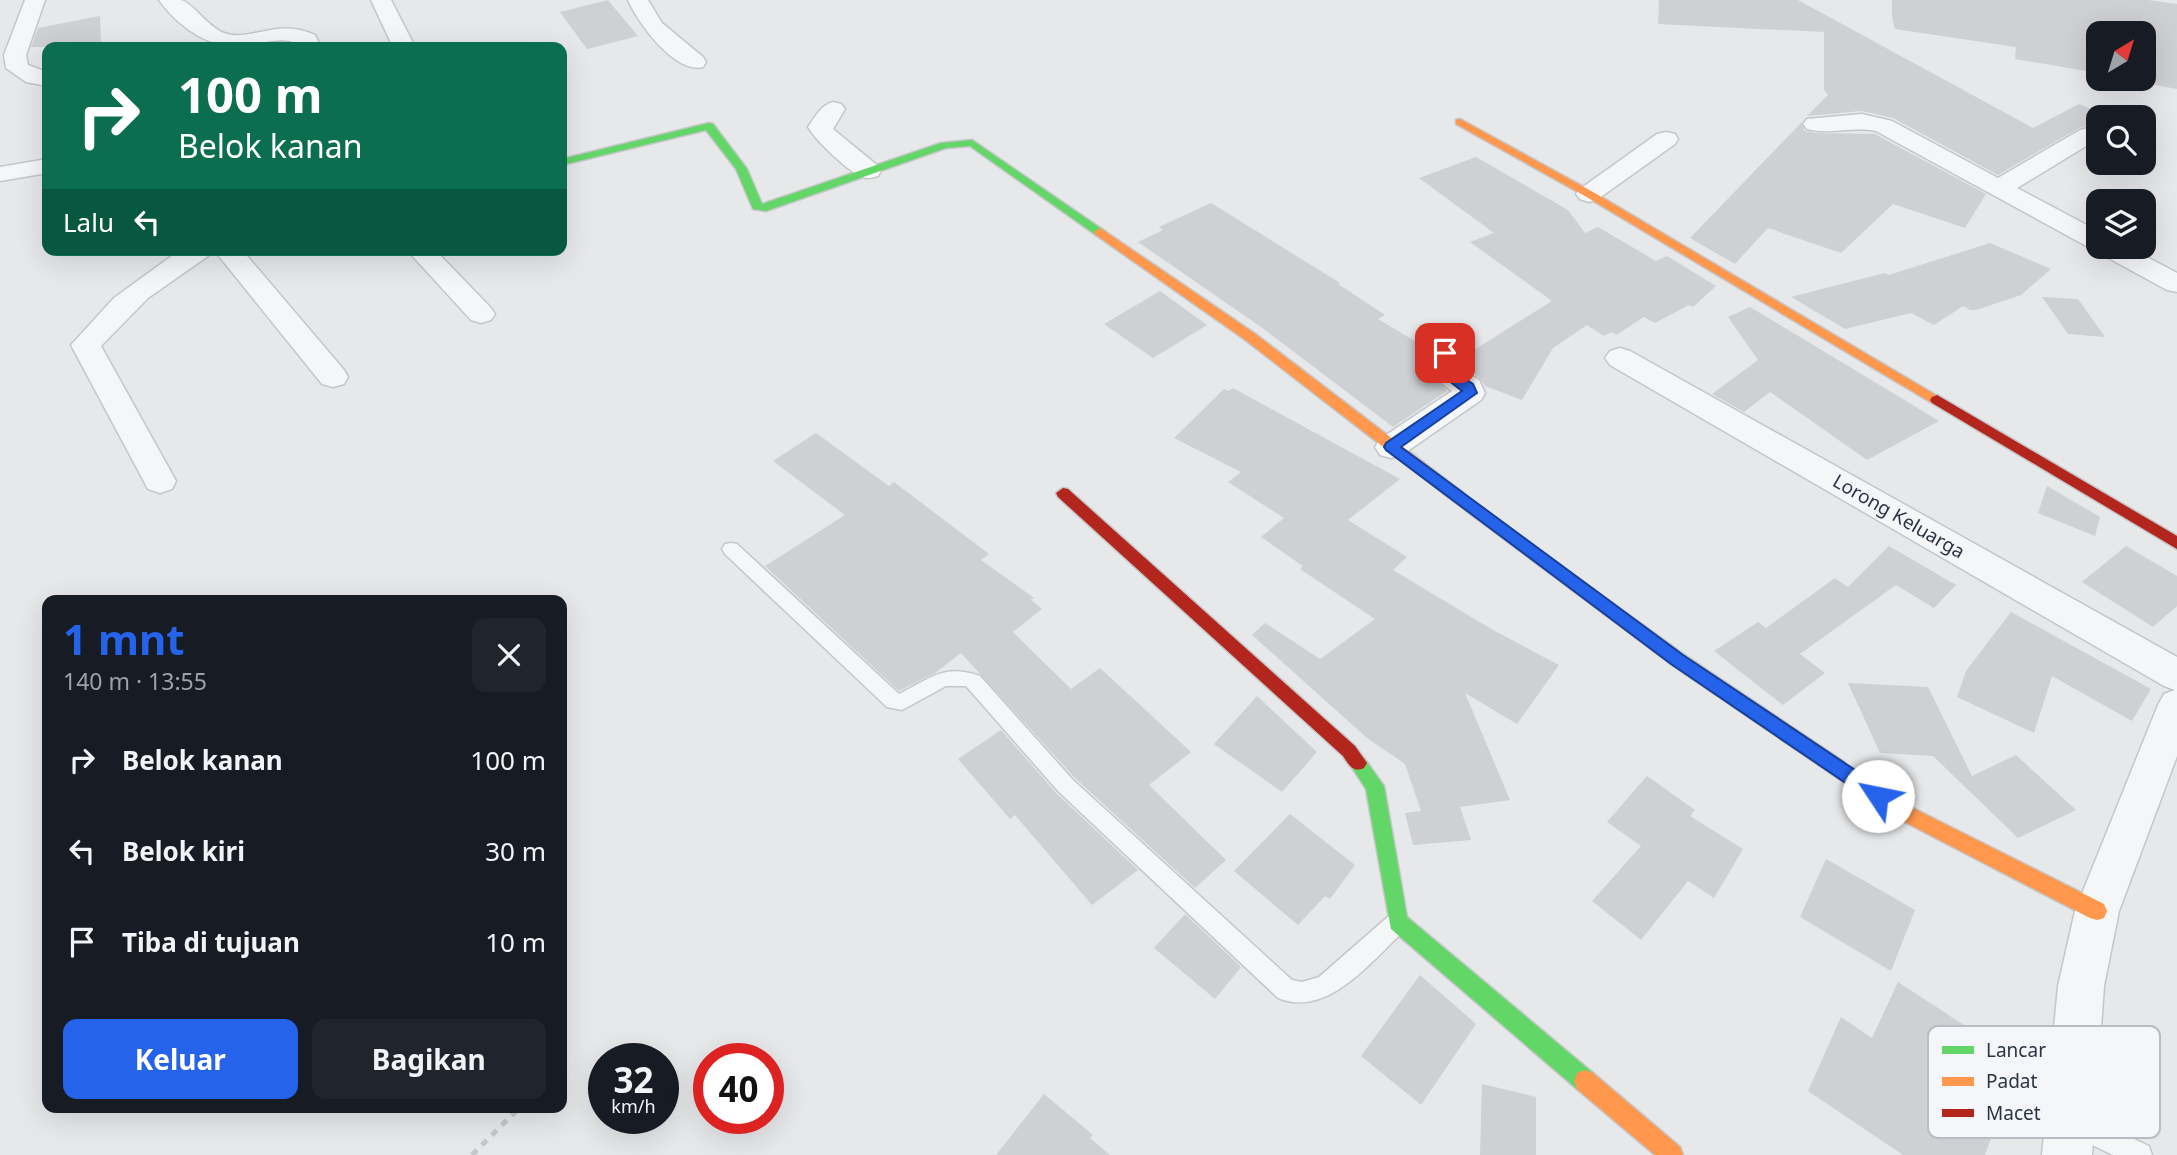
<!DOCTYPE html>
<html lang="id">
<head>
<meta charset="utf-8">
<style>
  :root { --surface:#171b24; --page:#20242c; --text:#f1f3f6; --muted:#9ea1a6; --accent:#2563eb }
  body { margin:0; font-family:"Noto Sans",sans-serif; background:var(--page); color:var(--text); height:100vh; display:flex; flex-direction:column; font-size:26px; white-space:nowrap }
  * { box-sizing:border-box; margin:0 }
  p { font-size:23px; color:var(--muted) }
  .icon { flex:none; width:38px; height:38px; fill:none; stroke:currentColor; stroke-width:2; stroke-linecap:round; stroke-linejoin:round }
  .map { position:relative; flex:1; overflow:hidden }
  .drawer { position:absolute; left:42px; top:595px; width:525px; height:518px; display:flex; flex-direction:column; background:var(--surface); border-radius:14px; box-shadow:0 7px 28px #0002 }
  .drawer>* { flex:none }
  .banner { position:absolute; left:42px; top:42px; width:525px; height:214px; border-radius:14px; box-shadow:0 7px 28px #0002; background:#0b6e4f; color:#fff; overflow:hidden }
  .needle { width:46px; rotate:38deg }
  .controls { position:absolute; left:2086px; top:21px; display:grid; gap:14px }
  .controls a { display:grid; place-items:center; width:70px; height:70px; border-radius:14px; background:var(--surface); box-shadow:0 7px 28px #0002; font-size:35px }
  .speed { position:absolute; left:588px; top:1043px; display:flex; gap:14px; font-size:35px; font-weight:700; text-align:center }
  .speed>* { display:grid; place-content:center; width:91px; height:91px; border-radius:50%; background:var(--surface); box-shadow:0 7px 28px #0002; line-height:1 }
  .speed small { font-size:18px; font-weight:400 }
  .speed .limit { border:10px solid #d22; background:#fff; color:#111 }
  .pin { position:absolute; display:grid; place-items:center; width:60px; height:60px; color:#fff; margin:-30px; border-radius:14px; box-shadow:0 4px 10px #0006 }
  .me { position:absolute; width:77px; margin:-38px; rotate:304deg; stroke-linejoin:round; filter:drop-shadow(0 0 5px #0008) }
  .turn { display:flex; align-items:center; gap:24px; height:147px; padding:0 21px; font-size:32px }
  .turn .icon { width:91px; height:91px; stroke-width:2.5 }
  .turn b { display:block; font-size:49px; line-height:60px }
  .then { display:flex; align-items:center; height:66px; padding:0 21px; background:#0003; gap:14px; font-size:26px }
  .round { display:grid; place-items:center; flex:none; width:74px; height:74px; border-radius:14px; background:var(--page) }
  .summary { display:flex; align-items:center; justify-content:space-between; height:119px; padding:0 21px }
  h1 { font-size:42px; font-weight:700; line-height:52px; color:var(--accent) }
  .button { display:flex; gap:14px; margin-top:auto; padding:14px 21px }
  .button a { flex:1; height:80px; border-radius:14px; background:var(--accent); color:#fff; font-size:28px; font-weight:700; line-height:80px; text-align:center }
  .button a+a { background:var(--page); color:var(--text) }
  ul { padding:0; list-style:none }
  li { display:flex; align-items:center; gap:21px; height:91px; padding:0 21px }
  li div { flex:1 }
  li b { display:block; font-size:26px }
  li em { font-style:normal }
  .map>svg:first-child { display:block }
  .building { fill:#ced0d3 }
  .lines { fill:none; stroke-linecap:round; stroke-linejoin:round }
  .lane-casing { stroke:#c4c6c8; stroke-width:3 }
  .street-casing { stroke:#c4c6c8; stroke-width:3 }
  .fast-casing { stroke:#c4c6c8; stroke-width:3 }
  .slow-casing { stroke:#c4c6c8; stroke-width:3 }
  .jam-casing { stroke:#c4c6c8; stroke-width:3 }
  .path { stroke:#c5c6ca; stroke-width:5; stroke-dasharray:7 7; stroke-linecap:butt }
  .lane { fill:#f5f6f7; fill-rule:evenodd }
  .street { fill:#f5f6f7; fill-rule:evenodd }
  .fast { fill:#63d668; fill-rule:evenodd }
  .slow { fill:#ff974d; fill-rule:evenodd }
  .jam { fill:#b3261e; fill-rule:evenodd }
  .route { fill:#2563eb; stroke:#184099; stroke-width:2 }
  .labels { text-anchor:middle; stroke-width:5; stroke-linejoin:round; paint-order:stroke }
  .street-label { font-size:19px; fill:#2b3445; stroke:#f4f6f9 }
  .key { fill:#f4f6f9; stroke:#b8bcc3; stroke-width:2 }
  .key-label { font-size:19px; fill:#2b3445 }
</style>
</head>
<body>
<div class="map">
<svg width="2177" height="1155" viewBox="0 0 2177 1155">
  <rect width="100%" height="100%" fill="#e6e8ea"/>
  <!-- building -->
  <path class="building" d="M608 0 638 36 587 49 560 12Z
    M1659 0H1798L2033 128 2079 104 2098 112V129L2089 125 2079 128 1998 175 1893 118 1862 111 1807 116 1828 95 1824 90V32L1658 24Z
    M1892 0H2148L2177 4V89L2124 79H2144V33H2098V73L2015 59 2016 47 1895 29 1892 18Z
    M100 16 101 47H31L38 28Z
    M1801 123 1805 131 1815 133 1875 134 1986 194 1965 228 1893 204 1841 253 1768 228 1735 264 1690 238Z
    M1476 157 1568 210 1585 233 1598 227 1656 261 1667 256 1716 286 1693 307 1689 305 1655 323 1644 317 1616 335 1612 332 1604 336 1587 325 1553 348 1522 400 1485 386 1480 378 1464 367 1463 357 1552 301 1470 242 1494 233 1419 178Z
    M1211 203 1340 283 1338 284 1385 315 1378 319 1430 350 1427 360 1430 373 1447 391 1393 427 1261 327 1138 242 1163 230 1159 227Z
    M1990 243 2051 269 2021 295 1976 310H1970L1963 306 1934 325 1911 313 1845 329 1791 297 1885 273 1889 275Z
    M1160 291 1207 325 1153 358 1104 324Z
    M2042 297 2078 299 2105 337 2068 334Z
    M1750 307 1926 413 1939 421 1867 460 1770 392 1744 412 1712 394 1758 360 1728 317Z
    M1233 388 1400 479 1348 520 1407 557 1393 570 1493 630 1559 665 1517 724 1465 693 1510 800 1460 807 1471 840 1413 845 1405 813 1421 811 1405 764 1367 738 1252 635 1265 623 1320 659 1375 619 1300 569 1303 566 1261 537 1284 518 1228 482 1241 472 1174 438 1224 389 1228 391Z
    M816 433 889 486 894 482 989 554 981 560 1034 598 1031 600 1042 609 1013 632 1071 689 1100 668 1191 752 1149 785 1226 860 1195 888 1075 778 961 653 935 673 899 691 765 566 845 515 773 461Z
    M2047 486 2100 517 2095 536 2038 513Z
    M1889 546 1956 585 1934 608 1896 585 1800 654 1825 673 1783 705 1714 651 1758 622 1766 628 1835 578 1848 587Z
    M2126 546 2177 576V606L2153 627 2082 582Z
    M2011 612 2151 689 2132 721 2052 676 2034 733 1957 697 1966 671Z
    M1848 683 1928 687 1972 776 2016 755 2076 810 2018 838 1933 756 1880 753Z
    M1257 696 1317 752 1282 792 1214 744Z
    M1001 730 1057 794 1138 870 1092 905 1015 815 1010 819 958 759Z
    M1647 776 1695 810 1690 816 1743 849 1714 898 1688 881 1641 940 1592 901 1641 846 1607 822Z
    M1290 814 1355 865 1330 899 1325 896 1298 925 1234 871Z
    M1826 859 1915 910 1891 971 1800 917Z
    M1185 914 1241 967 1215 999 1154 948Z
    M1420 975 1476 1024 1421 1105 1361 1056Z
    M1898 982 1990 1042 1967 1098 1998 1118 1985 1155H1903L1808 1091 1841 1017 1872 1038Z
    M1482 1084 1536 1097V1155H1480Z
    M1044 1094 1093 1135 1090 1138 1110 1155H996Z"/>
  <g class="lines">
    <defs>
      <path id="lane" d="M731 543 737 544 899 694C930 679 943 663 980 676L1073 780 1292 980 1302 982 1319 977 1390 915 1398 912 1406 915 1409 922 1406 929C1372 960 1328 1019 1278 998L1059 792 966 686H946L902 710 887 707 725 554 722 549 725 544Z
        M2074 1111 2149 1146 2152 1155H2113L2065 1132 2062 1123 2065 1114Z"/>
      <path id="street" d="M25 0H45L26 55 28 65 47 72V86L26 82 6 68 4 55Z
        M159 0C165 0 175 0 181 0 194 4 208 27 224 33 250 43 276 17 315 35L321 47H299L298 44C282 36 265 43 249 46 213 52 179 28 159 0Z
        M371 0H391L415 47H393Z
        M628 0H648L662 23 703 57 706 62 703 67C675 74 638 23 628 0Z
        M833 102 841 104 845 109 833 129 878 166 881 171 878 176C872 178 867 179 861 177 846 169 816 141 808 127 815 117 821 105 833 102Z
        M1862 114 1892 121 1998 178 2080 130 2088 128 2096 130V140L2017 188 2098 231V247H2128L2177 273V292L2167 290 1876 131C1853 126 1829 135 1807 129L1803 124 1807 119Z
        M1666 132 1675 134 1678 139 1675 144 1598 199 1589 202 1580 199 1576 194 1580 189 1657 134Z
        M47 159V173L0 181V167Z
        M180 250H212L208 256 148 298 101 346 176 481 172 489 160 493 148 489 71 345 114 298Z
        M214 250H242L344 370 348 377 344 384 333 387 322 384Z
        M407 250H435L491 308 495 314 491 320 481 323 471 320Z
        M1445 344 1455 346 1460 353 1461 369 1479 380 1485 393 1481 400 1402 455 1391 458 1380 455 1375 447 1380 439 1452 391C1436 380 1422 366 1435 346Z
        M1620 348 1630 351 2177 657V756L2119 911 2104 986 2092 1155H2042L2058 986 2075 911 2158 705 2164 694 2175 690 2164 686 1610 365 1605 358 1610 351Z"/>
      <path id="fast" d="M709 123 713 124 747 169 762 204 941 143 972 140 1106 232 1100 236 1096 235 970 146 946 148 766 211 753 209 736 169 706 130 562 165V159Z
        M1457 491 1683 654 1844 762 1847 768 1844 774 1838 776 1832 774 1671 664 1452 500 1450 496 1452 492Z
        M1358 755 1364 758 1384 786 1407 917 1593 1073 1596 1081 1593 1089 1585 1092 1577 1089 1391 929 1366 789 1349 763 1352 758Z"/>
      <path id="slow" d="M1460 119 1593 192 1944 400 1942 403H1932L1585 196 1456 124V120Z
        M1100 228 1254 333 1462 492 1464 496 1462 500H1452L1244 339 1096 235 1094 232Z
        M1838 760 1907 805 2104 904 2107 911 2104 918 2097 920 2090 918 1895 817 1832 774 1829 768 1832 762Z
        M1585 1070 1593 1073 1680 1147 1683 1155H1655L1577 1089 1574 1081 1577 1073Z"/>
      <path id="jam" d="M1937 395 2177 536V549L1932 403 1930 400 1932 397Z
        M1063 488 1068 489 1355 746 1367 763 1364 768C1353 773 1349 765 1343 756L1058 497 1056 493Z"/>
    </defs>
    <!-- lane casing -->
    <use href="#lane" class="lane-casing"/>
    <!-- street casing -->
    <use href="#street" class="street-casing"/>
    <!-- fast casing -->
    <use href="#fast" class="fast-casing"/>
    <!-- slow casing -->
    <use href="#slow" class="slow-casing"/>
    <!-- jam casing -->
    <use href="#jam" class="jam-casing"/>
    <!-- path -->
    <path class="path" d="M472 1155 519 1108"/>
    <!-- lane -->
    <use href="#lane" class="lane"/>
    <!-- street -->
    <use href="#street" class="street"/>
    <!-- fast -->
    <use href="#fast" class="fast"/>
    <!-- slow -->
    <use href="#slow" class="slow"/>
    <!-- jam -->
    <use href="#jam" class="jam"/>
  </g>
  <!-- route -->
  <path class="route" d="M1445 349 1452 353 1453 371 1473 384 1477 393 1401 447 1683 655 1885 790 1887 796 1885 801 1878 804 1872 801 1671 664 1386 450 1384 447 1386 443 1462 391 1439 373 1438 353Z"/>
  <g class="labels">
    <!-- street labels -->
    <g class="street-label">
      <text transform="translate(1899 516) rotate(30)" y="7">Lorong Keluarga</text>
    </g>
  </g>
  <!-- legend -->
  <rect x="1928" y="1026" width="232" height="112" rx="10" class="key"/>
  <rect x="1942" y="1046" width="32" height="8" fill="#63d668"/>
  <rect x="1942" y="1077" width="32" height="9" fill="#ff974d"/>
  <rect x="1942" y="1109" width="32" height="8" fill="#b3261e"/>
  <g class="key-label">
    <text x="1986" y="1057">Lancar</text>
    <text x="1986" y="1088">Padat</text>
    <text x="1986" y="1120">Macet</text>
  </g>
</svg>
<div class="controls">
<a><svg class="needle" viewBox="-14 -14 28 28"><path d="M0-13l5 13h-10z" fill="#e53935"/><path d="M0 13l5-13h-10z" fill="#9ea1a6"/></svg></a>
<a><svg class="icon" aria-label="search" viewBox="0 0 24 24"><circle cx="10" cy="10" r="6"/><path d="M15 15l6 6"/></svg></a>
<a><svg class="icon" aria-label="layers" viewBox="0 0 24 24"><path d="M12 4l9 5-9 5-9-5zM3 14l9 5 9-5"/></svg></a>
</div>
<div class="speed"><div>32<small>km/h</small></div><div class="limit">40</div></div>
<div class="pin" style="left:1445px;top:353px;background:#d93025"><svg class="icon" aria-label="arrive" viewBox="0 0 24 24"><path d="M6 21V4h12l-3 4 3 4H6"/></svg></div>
<svg class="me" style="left:1878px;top:796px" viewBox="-20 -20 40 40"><circle r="19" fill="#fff"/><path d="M0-13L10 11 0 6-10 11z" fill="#2563eb"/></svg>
<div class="banner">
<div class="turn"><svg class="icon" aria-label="right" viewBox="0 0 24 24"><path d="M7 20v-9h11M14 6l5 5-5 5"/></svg><div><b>100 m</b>Belok kanan</div></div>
<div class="then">Lalu<svg class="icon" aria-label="left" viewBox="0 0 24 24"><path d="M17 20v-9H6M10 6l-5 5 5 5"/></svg></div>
</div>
<section class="drawer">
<div class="summary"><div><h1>1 mnt</h1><p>140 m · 13:55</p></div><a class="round"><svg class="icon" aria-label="close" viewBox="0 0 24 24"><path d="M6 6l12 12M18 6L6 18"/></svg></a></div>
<ul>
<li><svg class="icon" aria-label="right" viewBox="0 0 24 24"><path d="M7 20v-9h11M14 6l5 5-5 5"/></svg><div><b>Belok kanan</b></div><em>100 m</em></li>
<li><svg class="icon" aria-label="left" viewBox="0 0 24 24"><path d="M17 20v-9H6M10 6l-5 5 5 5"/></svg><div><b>Belok kiri</b></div><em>30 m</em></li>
<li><svg class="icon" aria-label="arrive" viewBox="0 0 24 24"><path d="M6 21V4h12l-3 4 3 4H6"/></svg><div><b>Tiba di tujuan</b></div><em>10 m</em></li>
</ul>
<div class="button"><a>Keluar</a><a>Bagikan</a></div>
</section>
</div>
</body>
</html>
